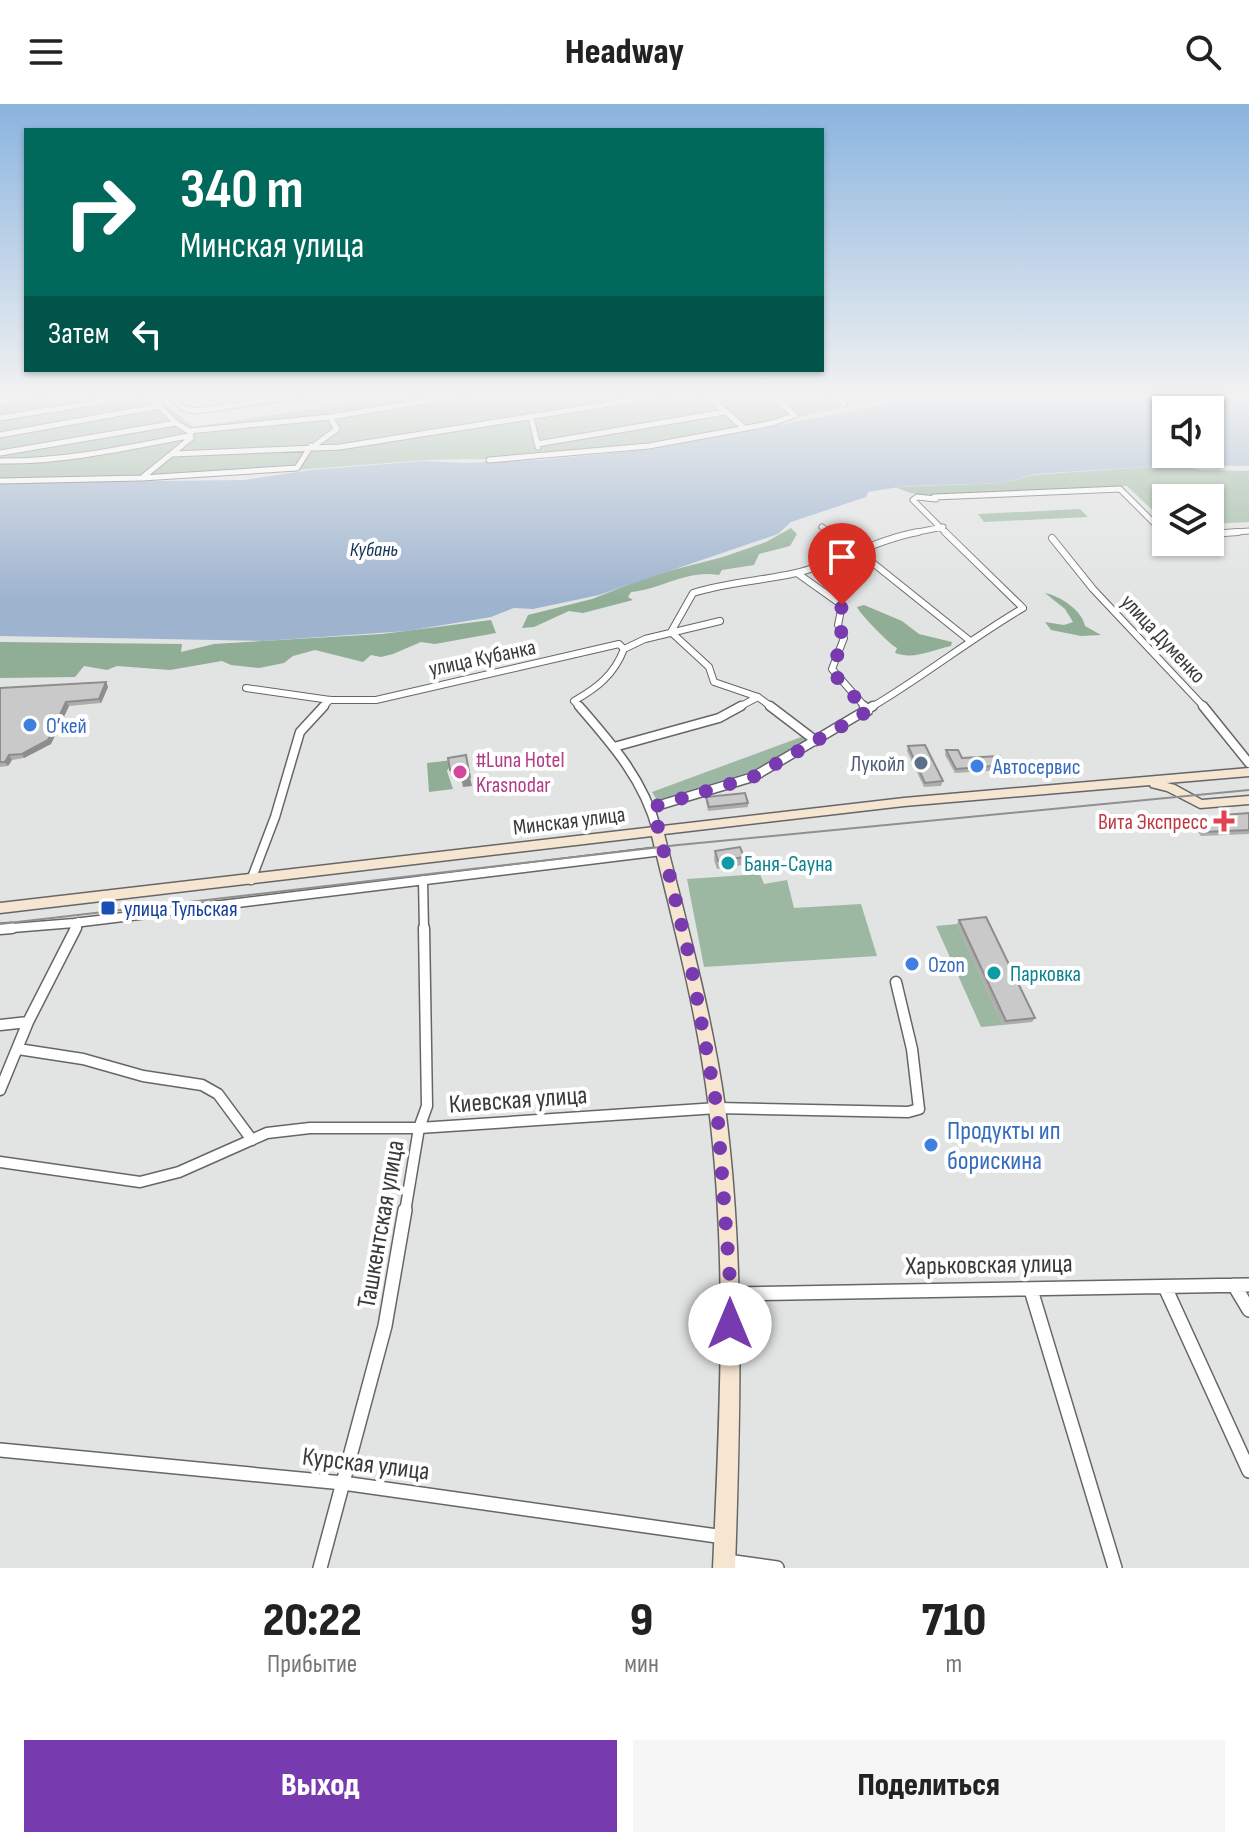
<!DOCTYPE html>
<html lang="ru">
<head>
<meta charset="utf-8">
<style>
  :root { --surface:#fff; --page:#f6f6f6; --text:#222; --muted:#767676; --accent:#773aaf }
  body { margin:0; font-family:"Sofia Sans Condensed",sans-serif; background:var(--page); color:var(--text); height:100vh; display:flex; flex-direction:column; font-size:30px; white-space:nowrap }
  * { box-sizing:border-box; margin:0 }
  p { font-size:26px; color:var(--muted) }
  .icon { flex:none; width:44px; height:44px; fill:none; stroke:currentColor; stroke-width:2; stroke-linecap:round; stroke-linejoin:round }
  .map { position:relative; height:1464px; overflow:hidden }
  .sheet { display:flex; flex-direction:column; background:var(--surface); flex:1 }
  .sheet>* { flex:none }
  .banner { position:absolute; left:24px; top:24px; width:800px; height:244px; border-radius:0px; box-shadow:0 2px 6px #0004; background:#00695c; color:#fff; overflow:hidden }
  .tools { position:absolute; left:1152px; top:292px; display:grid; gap:16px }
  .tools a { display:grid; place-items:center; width:72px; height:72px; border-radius:0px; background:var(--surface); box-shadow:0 2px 6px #0004; font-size:40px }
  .pin { position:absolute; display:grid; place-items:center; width:68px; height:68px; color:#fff; margin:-82px -34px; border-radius:50% 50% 50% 0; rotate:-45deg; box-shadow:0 0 8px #0007 }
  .pin .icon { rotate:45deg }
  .me { position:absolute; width:88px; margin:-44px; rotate:0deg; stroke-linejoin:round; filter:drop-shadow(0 0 6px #0008) }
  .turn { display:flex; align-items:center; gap:28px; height:168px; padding:0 24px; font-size:36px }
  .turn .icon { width:104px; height:104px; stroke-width:2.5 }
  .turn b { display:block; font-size:56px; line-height:68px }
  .then { display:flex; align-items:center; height:76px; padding:0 24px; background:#0003; gap:16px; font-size:30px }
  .eta { display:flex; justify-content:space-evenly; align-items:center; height:136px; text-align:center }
  .eta b { font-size:48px; font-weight:800; line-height:56px }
  .primary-button { display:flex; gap:16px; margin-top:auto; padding:16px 24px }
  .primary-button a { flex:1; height:92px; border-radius:0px; background:var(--accent); color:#fff; font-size:32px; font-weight:800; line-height:92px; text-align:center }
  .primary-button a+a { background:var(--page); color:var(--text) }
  header { display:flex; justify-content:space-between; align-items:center; height:104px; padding:0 24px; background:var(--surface); font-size:36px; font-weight:800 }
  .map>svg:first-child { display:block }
  .green { fill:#9db8a2 }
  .forest { fill:#90ad96 }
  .water { fill:#9db3ce; fill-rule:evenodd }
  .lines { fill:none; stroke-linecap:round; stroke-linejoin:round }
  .street-far4-casing { stroke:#656667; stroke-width:7 }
  .street-far3-casing { stroke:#656667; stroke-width:8 }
  .street-far2-casing { stroke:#656667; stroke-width:11 }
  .street-far1-casing { stroke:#656667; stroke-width:13 }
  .street-casing { stroke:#656667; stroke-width:16 }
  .secondary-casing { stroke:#656667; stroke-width:3 }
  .street-far4 { stroke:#fff; stroke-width:5 }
  .street-far3 { stroke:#fff; stroke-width:6 }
  .street-far2 { stroke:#fff; stroke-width:8 }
  .street-far1 { stroke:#fff; stroke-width:10 }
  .street { stroke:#fff; stroke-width:13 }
  .secondary { fill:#f6e5d0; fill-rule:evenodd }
  .tram { stroke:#8f8f8f; stroke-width:2 }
  .wall { fill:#adadae }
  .shaded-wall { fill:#8d8d8d }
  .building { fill:#c9c9ca; stroke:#8d8d8d; stroke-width:2 }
  .route { stroke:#773aaf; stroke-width:14; stroke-dasharray:0 25.2 }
  .shop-dot { fill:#3f7fe0; stroke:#fff; stroke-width:3 }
  .service-dot { fill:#5c6f8a; stroke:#fff; stroke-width:3 }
  .hotel-dot { fill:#d1479c; stroke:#fff; stroke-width:3 }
  .health-dot { fill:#e0444e; stroke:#fff; stroke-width:3 }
  .culture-dot { fill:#0f9aa8; stroke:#fff; stroke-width:3 }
  .transit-dot { fill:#1a4fb4; stroke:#fff; stroke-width:3 }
  .labels { text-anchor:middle; stroke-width:8; stroke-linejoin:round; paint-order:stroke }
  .far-water-label { font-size:20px; font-style:italic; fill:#0e3054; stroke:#fff }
  .street-label { font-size:22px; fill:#3a3a3a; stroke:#fff }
  .shop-label { font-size:22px; fill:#366cbe; stroke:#fff; text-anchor:start }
  .hotel-label { font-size:22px; fill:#b23c85; stroke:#fff; text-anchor:start }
  .service-label { font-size:22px; fill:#4e5e75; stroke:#fff; text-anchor:end }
  .health-label { font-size:22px; fill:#be3a42; stroke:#fff; text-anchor:end }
  .culture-label { font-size:22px; fill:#0d838f; stroke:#fff; text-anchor:start }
  .transit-label { font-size:22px; fill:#164399; stroke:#fff; text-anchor:start }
  .near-street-label { font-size:26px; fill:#3a3a3a; stroke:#fff }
  .near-shop-label { font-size:26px; fill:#366cbe; stroke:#fff; text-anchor:start }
</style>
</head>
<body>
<header><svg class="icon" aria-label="menu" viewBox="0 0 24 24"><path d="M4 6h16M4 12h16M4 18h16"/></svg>Headway<svg class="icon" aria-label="search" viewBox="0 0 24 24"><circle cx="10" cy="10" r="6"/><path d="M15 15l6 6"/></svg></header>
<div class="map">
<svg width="1249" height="1464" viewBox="0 0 1249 1464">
  <rect width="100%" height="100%" fill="#e2e3e3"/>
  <!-- green -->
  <path class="green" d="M0 291H156L193 323 404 291H927L864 300 798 313 767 323 648 344 537 354 427 356 232 371 0 378Z
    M1174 361 1201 366 1249 367V418L1210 420V394H1166V419L1127 382 929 391 910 389 895 383 1004 379 1033 371Z
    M1080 405 1088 413 984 418 978 410Z
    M804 632 810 636 750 668 657 696 652 688Z
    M760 770 764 780 787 776 794 804 861 800 877 852 704 863 687 775Z
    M957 820 1003 921 981 923 936 822Z"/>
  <!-- forest -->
  <path class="forest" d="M791 424 797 430 790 442 759 450 754 461 722 466 719 471C687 465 662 485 631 488L628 493 633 496 583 509 569 507 534 523 522 524 528 511 592 495 653 471 723 453 766 438Z
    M1045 489C1060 492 1082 506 1085 522L1101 531 1081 532 1051 526 1045 518 1064 521 1073 518 1065 505Z
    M864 501 902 517 919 530 952 538 951 542C932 546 914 556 895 549L897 544C890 541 860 510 857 503Z
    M491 516 496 529 435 540 421 538 393 550 381 553 371 551 363 558 315 546 293 552 284 559 259 564 231 561 222 557 170 566 117 562 107 566 84 562 75 573 0 574V538L182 540 181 548 214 540 382 530Z
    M453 656 447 667 453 685 429 688 427 659Z"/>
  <!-- water -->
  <path class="water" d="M933 291H1249V362L1174 361 1034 370 1004 379 905 382 868 388 866 393 791 418 778 430 599 491 533 505 514 504 491 513 407 527 264 537 0 532V379L244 376 311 366 425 357 464 359 540 356 653 345ZM1166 306H1210V350H1166Z"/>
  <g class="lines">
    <defs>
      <path id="street-far4" d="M148 291 176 319 189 327
        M169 291 183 304 195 307 307 291
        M706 291 743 323
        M770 291 795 311
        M833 291 844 300
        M0 298 44 291
        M531 313 538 343
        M0 314 141 291
        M189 327 330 313 464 291
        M0 331 160 302
        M537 340 725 308
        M315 341 337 325 330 313
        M0 349 176 319
        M172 350 340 343 666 291
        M489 356 649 342 773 319 795 311
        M0 357C64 358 125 344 188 332L191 330 189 327
        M143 373 191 334
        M0 377 142 374 297 364 311 342
        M934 393 1120 385 1165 430
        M913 396 917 393 936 395
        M913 396 947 430
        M822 423 832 430
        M908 430 943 423
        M1212 430 1249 427"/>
      <path id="street-far3" d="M829 428 858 447 969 536
        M1163 428 1166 431
        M1210 430 1238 428
        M1052 434 1093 485 1205 604
        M797 469 842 501 838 521 844 534 832 565 866 604
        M246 584 330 596H376L619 540 624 545 645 535 720 517
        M322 604 330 596
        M581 604 574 597C597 584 614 571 624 545
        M737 604 758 593
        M773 604 758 593 714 578 709 563 671 528 693 489C727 478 761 477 796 469 838 459 875 436 918 428
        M870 604C923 573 970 535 1023 504L945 428"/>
      <path id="street-far2" d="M579 602C612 640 644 676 657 726
        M770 602 816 637
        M864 602 868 607
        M1203 602 1249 659
        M614 643 719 614 741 602
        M653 703 753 673 873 602
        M251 776 275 713 300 628 324 602
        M423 776 424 826
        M0 825 74 819 662 747
        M75 826 79 818"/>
      <path id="street-far1" d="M0 825 12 824
        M0 921 28 918
        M18 945 83 955 143 972 202 981 218 990 252 1036
        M0 986 28 918 76 824
        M0 1058 140 1078 179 1068 267 1029 310 1024H419L717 1004 908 1008 919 1005 912 945 896 878
        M405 1108 419 1024 427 1002 424 824"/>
      <path id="street" d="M1234 1181 1249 1206
        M1165 1183 1249 1367
        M1031 1186 1115 1464
        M731 1190 1249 1181
        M0 1346 343 1379 724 1433
        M727 1457 777 1464
        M320 1464 385 1222 405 1106"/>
      <path id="secondary" d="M1249 664V672L1167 679 1175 681 1202 696 1249 692V700L1200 704 1167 687 1151 683 1150 681 904 702 664 730C687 821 712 911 725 1003 745 1156 740 1310 735 1464H713C720 1311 728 1157 709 1004 698 912 674 822 652 732L0 809V799L904 694Z"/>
    </defs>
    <!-- street-far4 casing -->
    <use href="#street-far4" class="street-far4-casing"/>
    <!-- street-far3 casing -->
    <use href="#street-far3" class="street-far3-casing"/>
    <!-- street-far2 casing -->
    <use href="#street-far2" class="street-far2-casing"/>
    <!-- street-far1 casing -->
    <use href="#street-far1" class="street-far1-casing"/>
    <!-- street casing -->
    <use href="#street" class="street-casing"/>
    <!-- secondary casing -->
    <use href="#secondary" class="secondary-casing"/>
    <!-- street-far4 -->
    <use href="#street-far4" class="street-far4"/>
    <!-- street-far3 -->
    <use href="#street-far3" class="street-far3"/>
    <!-- street-far2 -->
    <use href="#street-far2" class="street-far2"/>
    <!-- street-far1 -->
    <use href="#street-far1" class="street-far1"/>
    <!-- street -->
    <use href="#street" class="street"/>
    <!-- secondary -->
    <use href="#secondary" class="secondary"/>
    <!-- tram -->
    <path class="tram" d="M0 820 678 741 1249 686"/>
  </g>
  <!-- wall -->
  <path class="wall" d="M106 578 108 583 101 599 69 602 51 640 24 654 12 656 8 662 0 663V584Z
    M908 642 943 677 941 682 924 683 907 647Z
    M946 646 962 654 1006 661 1004 666 955 669 945 651Z
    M706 693 748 699V703L708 707 706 698Z
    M1249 709V730L1201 732 1194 723 1197 719 1220 717 1219 715 1222 711Z
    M715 747 744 753 742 761 717 765 714 756Z
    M959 816 1035 914 1032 918 1003 921 957 820Z"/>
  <!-- shaded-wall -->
  <path class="shaded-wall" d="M106 578 108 583 101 599 99 595Z
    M66 598 69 602 51 640 24 654 22 650Z
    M9 651 12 656 8 662 5 658Z
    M460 664 461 673 452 674 450 666Z
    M470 673 472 682 463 683 461 674Z"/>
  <!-- building -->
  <path class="building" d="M106 578 99 595 66 598 48 636 22 650 9 651 5 658H0V584Z
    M925 641 943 677 925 679 908 642Z
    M946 646H958L962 654 1000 652 1006 661 956 665Z
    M466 651 470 673 461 674 460 664 450 666 448 654Z
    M745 689 748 699 709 703 706 693Z
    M1249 709V726L1204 728 1197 719 1227 717 1222 711Z
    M740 743 744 753 718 757 715 747Z
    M986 813 1035 914 1006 917 959 816Z"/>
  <!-- sky -->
  <linearGradient id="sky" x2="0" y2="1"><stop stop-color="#8ab4de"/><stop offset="0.59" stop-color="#f2f2f2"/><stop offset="1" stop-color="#f2f2f2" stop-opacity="0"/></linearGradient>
  <rect width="1249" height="496" fill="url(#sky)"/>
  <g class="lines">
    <!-- route -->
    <path class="route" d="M730 1220 731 1190 717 1004 690 856 653 703 753 673 868 607 840 578 832 565 844 534 838 521 842 501"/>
  </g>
  <!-- markers -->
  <g class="shop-dot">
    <circle cx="30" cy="621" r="8"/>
    <circle cx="977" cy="662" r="8"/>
    <circle cx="912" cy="860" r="8"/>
    <circle cx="931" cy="1041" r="8"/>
  </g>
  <circle class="service-dot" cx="921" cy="659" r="8"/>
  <circle class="hotel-dot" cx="460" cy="668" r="8"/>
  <path class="health-dot" d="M1220 705h8v8h8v8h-8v8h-8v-8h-8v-8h8z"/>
  <g class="culture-dot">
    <circle cx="728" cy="759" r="8"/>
    <circle cx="994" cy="869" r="8"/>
  </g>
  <rect class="transit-dot" x="100" y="796" width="16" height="16" rx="4"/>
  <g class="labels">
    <!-- far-water labels -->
    <g class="far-water-label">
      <text x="374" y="452">Кубань</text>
    </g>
    <!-- street labels -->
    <g class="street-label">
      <text transform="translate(1164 534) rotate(47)" y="8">улица Думенко</text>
      <text transform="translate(482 553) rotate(-12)" y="8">улица Кубанка</text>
      <text transform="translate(569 716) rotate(-7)" y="8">Минская улица</text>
    </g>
    <!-- shop labels -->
    <g class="shop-label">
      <text x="46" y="629">О’кей</text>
      <text x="993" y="670">Автосервис</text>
      <text x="928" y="868">Ozon</text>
    </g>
    <!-- hotel labels -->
    <g class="hotel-label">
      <text x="476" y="663">#Luna Hotel<tspan x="476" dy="25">Krasnodar</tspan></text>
    </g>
    <!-- service labels -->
    <g class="service-label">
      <text x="905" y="667">Лукойл</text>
    </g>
    <!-- health labels -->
    <g class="health-label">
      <text x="1208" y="725">Вита Экспресс</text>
    </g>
    <!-- culture labels -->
    <g class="culture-label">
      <text x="744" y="767">Баня-Сауна</text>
      <text x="1010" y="877">Парковка</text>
    </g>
    <!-- transit labels -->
    <g class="transit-label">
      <text x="124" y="812">улица Тульская</text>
    </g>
    <!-- near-street labels -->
    <g class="near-street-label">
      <text transform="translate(518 995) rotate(-4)" y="9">Киевская улица</text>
      <text transform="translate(380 1120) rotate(-80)" y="9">Ташкентская улица</text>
      <text transform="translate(989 1160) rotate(-1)" y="9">Харьковская улица</text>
      <text transform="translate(366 1359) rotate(7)" y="9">Курская улица</text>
    </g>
    <!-- near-shop labels -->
    <g class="near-shop-label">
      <text x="947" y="1035">Продукты ип<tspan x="947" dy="30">борискина</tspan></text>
    </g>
  </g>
</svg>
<div class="tools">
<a><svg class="icon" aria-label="sound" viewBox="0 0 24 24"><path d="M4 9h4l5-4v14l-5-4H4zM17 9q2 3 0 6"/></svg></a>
<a><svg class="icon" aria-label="layers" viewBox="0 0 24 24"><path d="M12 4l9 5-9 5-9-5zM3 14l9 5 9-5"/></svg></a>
</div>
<div class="pin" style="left:842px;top:501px;background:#d93025"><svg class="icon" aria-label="arrive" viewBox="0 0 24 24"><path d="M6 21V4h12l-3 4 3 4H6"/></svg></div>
<svg class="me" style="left:730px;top:1220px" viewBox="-20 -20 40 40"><circle r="19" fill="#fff"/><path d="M0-13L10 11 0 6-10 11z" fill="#773aaf"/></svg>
<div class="banner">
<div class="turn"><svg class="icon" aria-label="right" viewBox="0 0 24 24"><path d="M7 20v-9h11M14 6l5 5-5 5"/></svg><div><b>340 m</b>Минская улица</div></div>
<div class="then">Затем<svg class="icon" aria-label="left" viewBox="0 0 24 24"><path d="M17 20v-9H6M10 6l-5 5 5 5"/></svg></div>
</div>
</div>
<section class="sheet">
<div class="eta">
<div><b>20:22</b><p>Прибытие</p></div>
<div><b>9</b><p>мин</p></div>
<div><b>710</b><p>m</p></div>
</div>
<div class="primary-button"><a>Выход</a><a>Поделиться</a></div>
</section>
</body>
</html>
